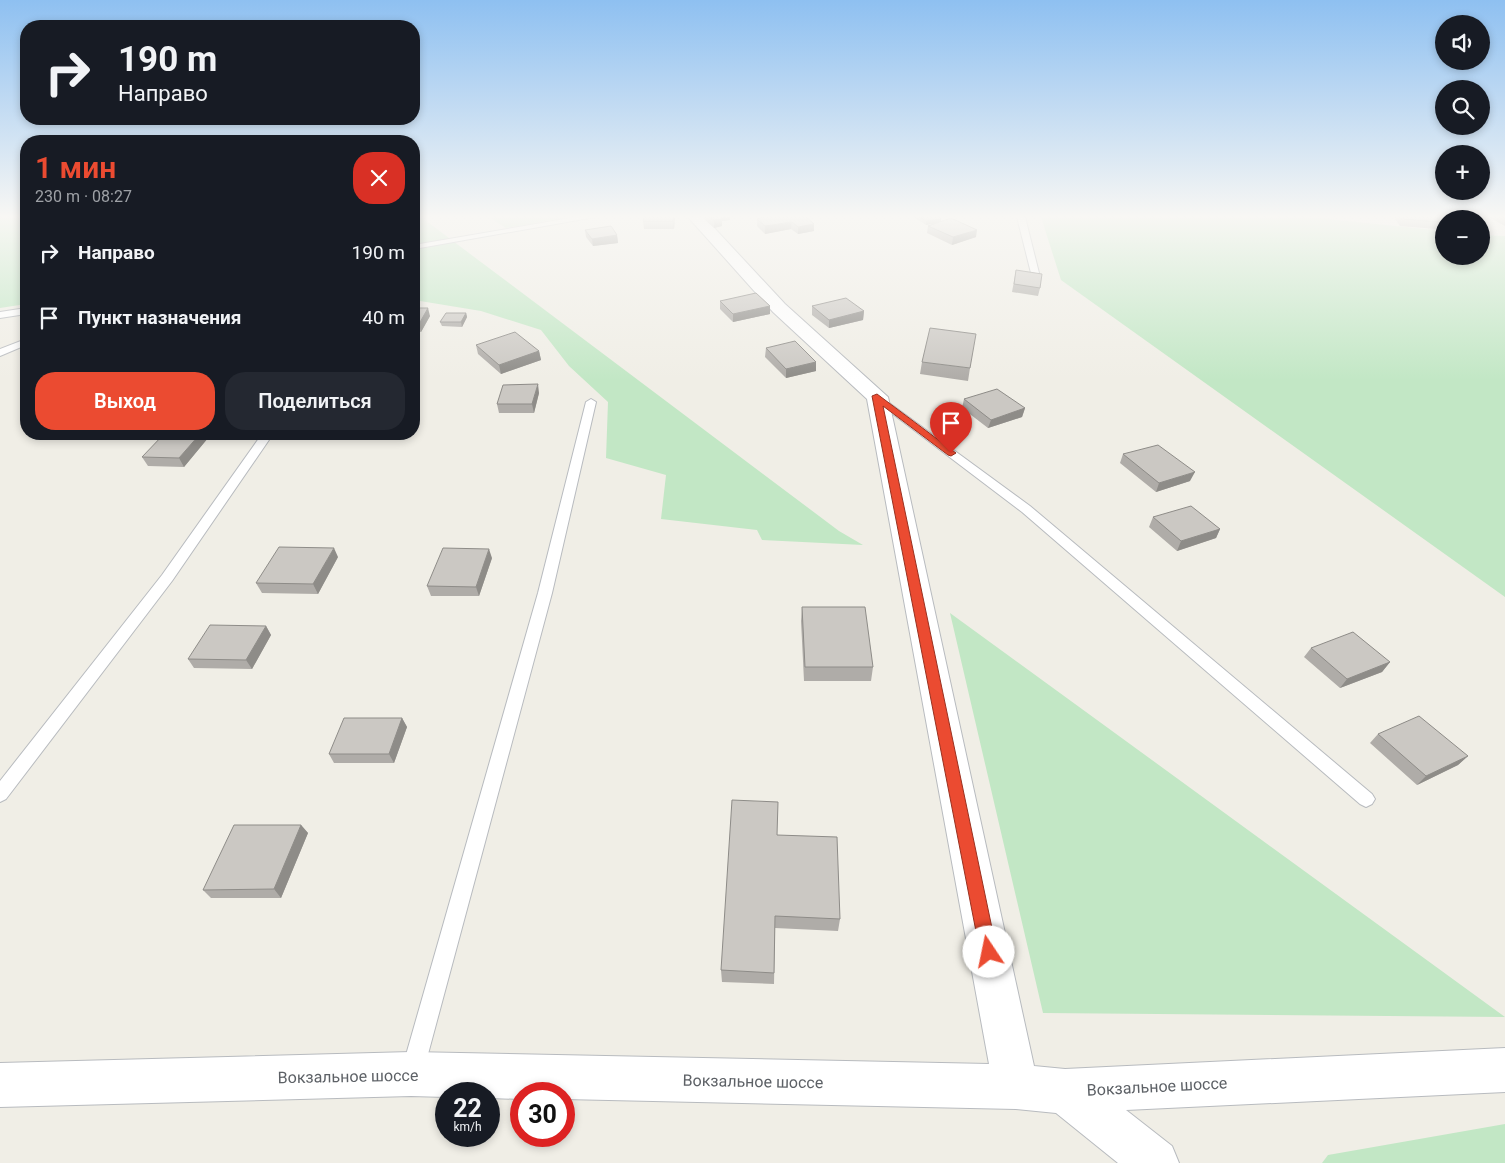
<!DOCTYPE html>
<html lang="ru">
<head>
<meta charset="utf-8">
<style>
  :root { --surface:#171b24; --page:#242831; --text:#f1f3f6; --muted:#9ea1a6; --accent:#eb4b31 }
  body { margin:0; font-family:Roboto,sans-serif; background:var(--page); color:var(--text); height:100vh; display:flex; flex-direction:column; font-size:19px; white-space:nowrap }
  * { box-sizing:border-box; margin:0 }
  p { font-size:16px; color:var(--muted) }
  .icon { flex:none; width:28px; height:28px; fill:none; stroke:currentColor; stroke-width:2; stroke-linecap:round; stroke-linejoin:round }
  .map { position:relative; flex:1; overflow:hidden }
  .sheet { position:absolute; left:20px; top:135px; width:400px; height:305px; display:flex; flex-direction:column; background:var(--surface); border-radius:20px; box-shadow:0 2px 8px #0003 }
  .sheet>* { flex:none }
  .guide { position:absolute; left:20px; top:20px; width:400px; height:105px; border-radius:20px; box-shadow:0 2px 8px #0003; background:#171b24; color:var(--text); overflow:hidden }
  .tools { position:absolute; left:1435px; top:15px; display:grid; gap:10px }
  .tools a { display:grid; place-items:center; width:55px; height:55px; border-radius:50%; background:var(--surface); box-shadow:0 2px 8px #0003; font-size:25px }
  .speed { position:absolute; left:435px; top:1082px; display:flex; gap:10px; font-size:25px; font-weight:700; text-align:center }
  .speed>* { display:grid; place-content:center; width:65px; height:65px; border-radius:50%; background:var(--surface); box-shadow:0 2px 8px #0003; line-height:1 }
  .speed small { font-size:12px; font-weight:400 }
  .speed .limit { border:8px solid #d22; background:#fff; color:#111 }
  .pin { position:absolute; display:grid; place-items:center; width:42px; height:42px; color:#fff; margin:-51px -21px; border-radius:50% 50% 50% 0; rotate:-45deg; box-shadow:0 0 5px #0007 }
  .pin .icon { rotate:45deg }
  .me { position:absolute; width:55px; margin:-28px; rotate:349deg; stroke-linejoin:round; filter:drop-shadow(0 0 4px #0008) }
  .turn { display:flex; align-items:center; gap:18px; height:105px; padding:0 15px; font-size:22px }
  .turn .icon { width:65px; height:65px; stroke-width:2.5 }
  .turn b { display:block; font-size:35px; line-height:42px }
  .round { display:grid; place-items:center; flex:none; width:52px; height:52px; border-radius:20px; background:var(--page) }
  .head { display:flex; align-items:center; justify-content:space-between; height:85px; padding:0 15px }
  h1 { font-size:30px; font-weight:600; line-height:38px; color:var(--accent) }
  .action { display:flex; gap:10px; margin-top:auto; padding:10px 15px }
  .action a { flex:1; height:58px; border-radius:20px; background:var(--accent); color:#fff; font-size:20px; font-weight:600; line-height:58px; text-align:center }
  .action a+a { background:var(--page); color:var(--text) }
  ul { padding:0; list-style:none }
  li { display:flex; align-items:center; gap:15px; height:65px; padding:0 15px }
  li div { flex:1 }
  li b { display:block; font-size:19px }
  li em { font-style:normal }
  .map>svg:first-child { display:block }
  .green { fill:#c2e7c5 }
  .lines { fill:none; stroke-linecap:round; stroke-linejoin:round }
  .lane-casing { stroke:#b8bbbf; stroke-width:2 }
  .street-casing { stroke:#b8bbbf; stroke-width:2 }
  .lane { fill:#fff; fill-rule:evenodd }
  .street { fill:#fff; fill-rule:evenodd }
  .wall { fill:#afaca8 }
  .shaded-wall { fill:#8e8c88 }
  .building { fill:#cbc8c3; stroke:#8e8c88 }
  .route { fill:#eb4b31; stroke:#993120 }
  .labels { text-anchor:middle; stroke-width:4; stroke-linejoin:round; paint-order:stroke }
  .near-street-label { font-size:16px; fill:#5d6166; stroke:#fff }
</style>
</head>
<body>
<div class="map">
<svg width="1505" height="1163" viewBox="0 0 1505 1163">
  <rect width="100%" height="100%" fill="#f0eee6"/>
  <!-- green -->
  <path class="green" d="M0 217H26V304L0 308Z
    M414 217H421L839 531 863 545 762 540 757 530 661 519 666 475 606 458 608 402 569 366 541 330 481 311 414 300Z
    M489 217H568L506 228Z
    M1041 217H1308L1444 231V256H1481V235L1505 236V597L1061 280Z
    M950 613 1505 1017 1043 1013Z
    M1505 1124V1163H1322L1328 1155Z"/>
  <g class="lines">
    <defs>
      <path id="lane" d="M576 217H595L414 249V245Z
        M1017 217H1025L1039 273 1038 275 1031 273Z
        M26 308V314L0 318V312Z
        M26 339V345L0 356V349Z
        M877 394 1030 506 1372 794 1375 799 1372 804 1366 807 1360 804 1022 512 873 399 872 397 873 395Z
        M591 399 596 402 552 593 424 1069 421 1077 413 1080 405 1077 402 1069 538 593 586 402Z
        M262 434H273L172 581 6 799 0 802V781L162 575Z"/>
      <path id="street" d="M688 217H704L785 304 888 397 1034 1066 1065 1069 1505 1048V1092L1126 1110 1172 1146 1179 1163H1118L1056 1113 1016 1109 564 1099V1094H521V1099L489 1098V1094H446V1097L411 1096 0 1107V1063L411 1052 989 1064 867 399 773 312Z"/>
    </defs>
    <!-- lane casing -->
    <use href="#lane" class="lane-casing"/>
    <!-- street casing -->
    <use href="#street" class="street-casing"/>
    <!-- lane -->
    <use href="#lane" class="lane"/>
    <!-- street -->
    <use href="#street" class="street"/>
  </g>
  <!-- wall -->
  <path class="wall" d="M644 217H675L674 229H644L643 221Z
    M702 217H730V220L722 221V226L714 228Z
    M806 217 814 231 798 234 791 229 765 234 757 226V219Z
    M914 217H940L941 219V222L976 237 952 245 927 233 928 226 936 223 926 225Z
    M1394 217H1437L1440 222 1436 229 1400 226Z
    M1489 217H1505V226Z
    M585 230 617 235 618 243 593 246 586 237Z
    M1016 270 1040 288 1038 296 1012 292Z
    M720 301 770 306V314L733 322 720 309Z
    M812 306 864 311 863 320 829 328 812 315Z
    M414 308 430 316 421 332H414Z
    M466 313 467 317 462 327 442 326 440 322Z
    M476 345 539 351 541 360 501 374 478 354Z
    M766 348 816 362V371L786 378 765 357Z
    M922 362 970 368 968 381 920 374Z
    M539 393 534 413H499L497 404Z
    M964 399 1025 408 1022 417 988 428 962 408Z
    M208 438 184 467 148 466 142 457Z
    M1123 454 1190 481 1156 492 1120 463Z
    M1153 517 1220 529 1216 538 1177 551 1149 527Z
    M338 557 318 594 262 593 256 583Z
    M492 558 479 596H431L427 586Z
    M802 607 873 667 871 681H804L801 621Z
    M266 626 271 635 252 669 194 668 188 659Z
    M1311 648 1390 662 1382 672 1340 688 1304 657Z
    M402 718 407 727 394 763H334L329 754Z
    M1378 734 1468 756 1458 765 1417 785 1370 743Z
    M301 825 308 833 281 898H211L203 890Z
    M777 835 840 919 838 931 775 928 774 984 722 982 721 970Z"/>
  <!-- shaded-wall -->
  <path class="shaded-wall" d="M674 217H675L674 229 673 221Z
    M717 217H730V220L722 221V226L714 228V220Z
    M941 219V222L926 225V221Z
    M792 222 791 229 765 234V226Z
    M814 224V231L798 234V227Z
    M977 230 976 237 952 245 953 237Z
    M617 235 618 243 593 246 592 239Z
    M770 306V314L733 322V314Z
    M428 308 430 316 421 332 419 324Z
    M864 311 863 320 829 328V320Z
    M466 313 467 317 462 327 461 322Z
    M539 351 541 360 501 374 499 365Z
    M816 362V371L786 378V369Z
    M538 384 539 393 534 413 532 404Z
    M1025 408 1022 417 988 428 991 420Z
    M200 434H206L208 438 184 467 179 458Z
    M1195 472 1190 481 1156 492 1159 483Z
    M1220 529 1216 538 1177 551 1181 541Z
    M334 548 338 557 318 594 313 584Z
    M489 549 492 558 479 596 476 587Z
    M266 626 271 635 252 669 246 660Z
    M1390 662 1382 672 1340 688 1347 679Z
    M402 718 407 727 394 763 389 754Z
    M1468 756 1458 765 1417 785 1426 776Z
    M301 825 308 833 281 898 274 889Z"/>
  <!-- building -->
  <path class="building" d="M644 217H674L673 221H643Z
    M710 217H721L722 219 714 220Z
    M764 217H806L814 224 798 227 792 222 765 226 757 219Z
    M920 217H940L941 219 926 221Z
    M1404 217H1437L1440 222 1404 219Z
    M951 218 977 230 953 237 928 226Z
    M611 226 617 235 592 239 585 230Z
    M1016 270 1042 274 1040 288 1014 284Z
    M756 293 770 306 733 314 720 301Z
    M846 298 864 311 829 320 812 306Z
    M414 308H428L419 324H414Z
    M446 313H466L461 322H440Z
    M930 328 976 334 970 368 922 362Z
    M515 332 539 351 499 365 476 345Z
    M795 341 816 362 786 369 766 348Z
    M538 384 532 404H497L503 385Z
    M997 389 1025 408 991 420 964 399Z
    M164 434H200L179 458 142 457Z
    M1158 445 1195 472 1159 483 1123 454Z
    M1191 506 1220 529 1181 541 1153 517Z
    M279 547 334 548 313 584 256 583Z
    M443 548 489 549 476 587 427 586Z
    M802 607H865L873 667H805Z
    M210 625 266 626 246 660 188 659Z
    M1353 632 1390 662 1347 679 1311 648Z
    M1419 716 1468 756 1426 776 1378 734Z
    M344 718H402L389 754H329Z
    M732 800 778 802 777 835 837 837 840 919 775 916 774 973 721 970Z
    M234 825H301L274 889 203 890Z"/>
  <!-- sky -->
  <linearGradient id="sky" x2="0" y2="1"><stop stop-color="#8ec0f1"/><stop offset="0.57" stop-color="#f8f7f4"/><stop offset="1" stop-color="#f8f7f4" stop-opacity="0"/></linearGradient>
  <rect width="1505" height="380" fill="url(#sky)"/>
  <!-- route -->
  <path class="route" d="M877 394 956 453 951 456 948 455 883 406 997 952 995 957 989 960 983 957 980 952 872 396Z"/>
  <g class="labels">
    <!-- near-street labels -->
    <g class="near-street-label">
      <text transform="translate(348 1076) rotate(-1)" y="6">Вокзальное шоссе</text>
      <text transform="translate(753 1081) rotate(1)" y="6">Вокзальное шоссе</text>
      <text transform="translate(1157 1086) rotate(-3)" y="6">Вокзальное шоссе</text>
    </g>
  </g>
</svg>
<div class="tools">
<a><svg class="icon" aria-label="sound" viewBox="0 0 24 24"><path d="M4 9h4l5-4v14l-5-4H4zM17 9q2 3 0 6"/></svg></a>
<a><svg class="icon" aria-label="search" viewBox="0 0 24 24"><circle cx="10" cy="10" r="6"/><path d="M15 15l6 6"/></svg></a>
<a>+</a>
<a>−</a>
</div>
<div class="speed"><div>22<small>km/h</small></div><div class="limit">30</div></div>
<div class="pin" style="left:951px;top:453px;background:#d93025"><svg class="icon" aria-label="arrive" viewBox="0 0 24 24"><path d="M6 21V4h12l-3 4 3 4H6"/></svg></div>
<svg class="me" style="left:989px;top:952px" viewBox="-20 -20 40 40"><circle r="19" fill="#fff"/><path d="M0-13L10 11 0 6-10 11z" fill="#eb4b31"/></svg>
<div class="guide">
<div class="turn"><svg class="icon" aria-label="right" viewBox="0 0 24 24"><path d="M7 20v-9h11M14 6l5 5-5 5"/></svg><div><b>190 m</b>Направо</div></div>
</div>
<section class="sheet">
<div class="head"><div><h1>1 мин</h1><p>230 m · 08:27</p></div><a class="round" style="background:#d93025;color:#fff"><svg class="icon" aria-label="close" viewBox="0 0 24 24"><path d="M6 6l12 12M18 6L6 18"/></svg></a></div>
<ul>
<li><svg class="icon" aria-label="right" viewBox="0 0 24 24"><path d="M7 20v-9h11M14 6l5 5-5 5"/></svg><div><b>Направо</b></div><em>190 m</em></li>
<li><svg class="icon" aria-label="arrive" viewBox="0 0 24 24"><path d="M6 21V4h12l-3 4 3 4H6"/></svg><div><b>Пункт назначения</b></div><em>40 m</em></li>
</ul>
<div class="action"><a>Выход</a><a>Поделиться</a></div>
</section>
</div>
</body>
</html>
